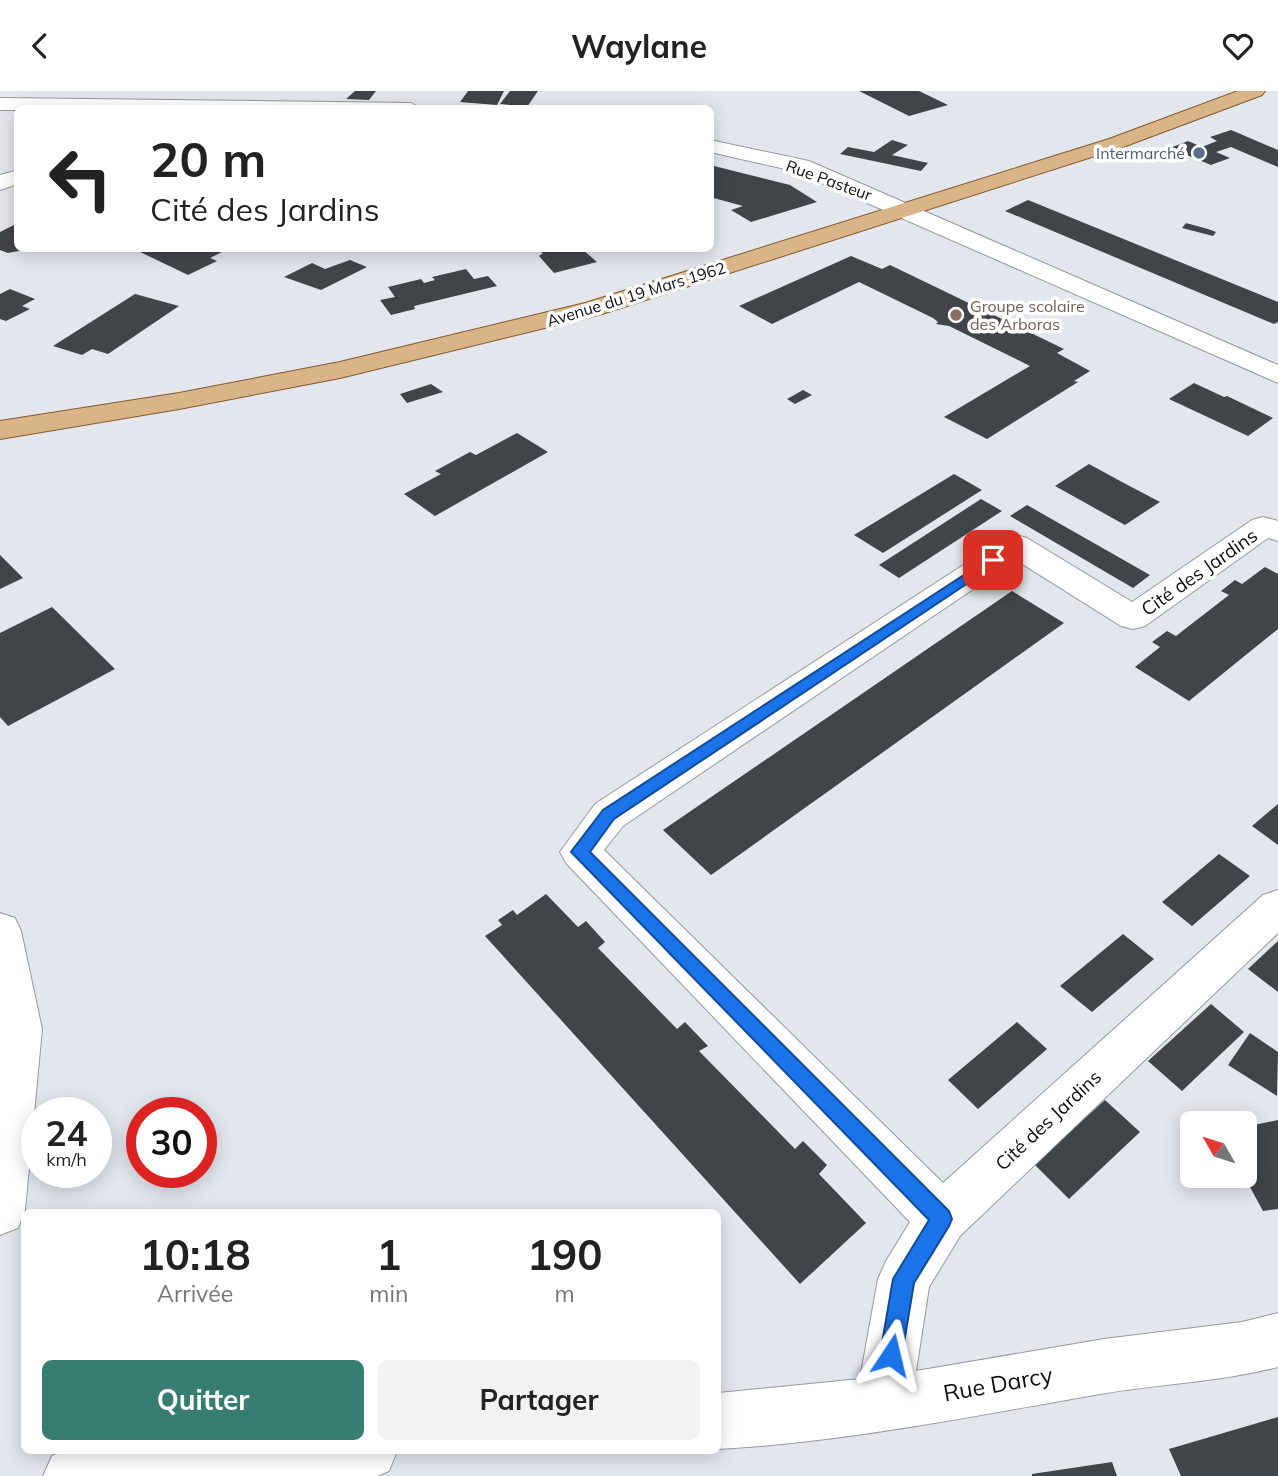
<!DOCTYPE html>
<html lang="fr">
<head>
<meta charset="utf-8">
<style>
  :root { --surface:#fff; --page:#f2f2f2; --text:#222; --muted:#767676; --accent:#387d71 }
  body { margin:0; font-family:Mulish,sans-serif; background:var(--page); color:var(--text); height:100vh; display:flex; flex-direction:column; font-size:26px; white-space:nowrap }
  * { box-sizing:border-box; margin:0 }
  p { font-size:23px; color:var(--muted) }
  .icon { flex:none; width:38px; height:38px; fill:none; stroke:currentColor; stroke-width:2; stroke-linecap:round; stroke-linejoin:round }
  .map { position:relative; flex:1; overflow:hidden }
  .details { position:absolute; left:21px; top:1118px; width:700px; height:245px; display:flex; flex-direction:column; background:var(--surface); border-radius:10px; box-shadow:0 4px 18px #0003 }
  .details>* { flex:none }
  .guide { position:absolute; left:14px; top:14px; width:700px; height:147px; border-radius:10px; box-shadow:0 4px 18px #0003; background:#fff; color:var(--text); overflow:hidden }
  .needle { width:46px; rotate:309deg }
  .tools { position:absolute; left:1180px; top:1020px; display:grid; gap:14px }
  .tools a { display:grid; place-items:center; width:77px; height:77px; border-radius:10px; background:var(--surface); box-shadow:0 4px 18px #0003; font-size:35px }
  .speed { position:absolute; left:21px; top:1006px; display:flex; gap:14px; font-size:35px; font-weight:700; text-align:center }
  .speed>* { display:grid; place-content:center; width:91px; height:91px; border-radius:50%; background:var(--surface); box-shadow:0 4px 18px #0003; line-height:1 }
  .speed small { font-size:18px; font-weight:400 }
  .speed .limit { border:10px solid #d22; background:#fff; color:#111 }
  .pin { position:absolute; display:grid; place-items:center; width:60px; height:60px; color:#fff; margin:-30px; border-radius:14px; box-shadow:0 4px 10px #0006 }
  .me { position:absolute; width:77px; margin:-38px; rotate:10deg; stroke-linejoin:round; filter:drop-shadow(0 0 5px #0008) }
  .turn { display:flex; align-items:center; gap:24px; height:147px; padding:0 21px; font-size:32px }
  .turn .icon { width:91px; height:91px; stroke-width:2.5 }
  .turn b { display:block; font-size:49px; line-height:60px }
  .eta { display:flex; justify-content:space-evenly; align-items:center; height:119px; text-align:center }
  .eta b { font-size:42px; font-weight:700; line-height:49px }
  .button { display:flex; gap:14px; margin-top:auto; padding:14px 21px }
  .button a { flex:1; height:80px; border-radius:10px; background:var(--accent); color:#fff; font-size:28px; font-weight:700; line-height:80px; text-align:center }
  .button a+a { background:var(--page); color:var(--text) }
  header { display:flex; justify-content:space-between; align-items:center; height:91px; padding:0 21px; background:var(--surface); font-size:32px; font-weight:700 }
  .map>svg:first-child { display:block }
  .building { fill:#414449 }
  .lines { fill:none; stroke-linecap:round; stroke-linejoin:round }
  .minor-casing { stroke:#95999f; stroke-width:2 }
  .major-casing { stroke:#82592c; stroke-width:2 }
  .minor { fill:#fff; fill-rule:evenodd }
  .major { fill:#dab489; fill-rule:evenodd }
  .route { fill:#1a73e8; stroke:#114b97; stroke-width:2 }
  .service-dot { fill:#5c6f8a; stroke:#fff; stroke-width:2.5 }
  .education-dot { fill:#8d6e63; stroke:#fff; stroke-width:2.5 }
  .labels { text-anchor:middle; stroke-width:7; stroke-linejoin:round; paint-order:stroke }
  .far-service-label { font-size:16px; fill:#4e5e75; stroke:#fff; text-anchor:end }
  .far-street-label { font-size:16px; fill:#0c0d0f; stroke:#fff }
  .far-education-label { font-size:16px; fill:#785e54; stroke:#fff; text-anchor:start }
  .street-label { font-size:19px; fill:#0c0d0f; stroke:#fff }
  .near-street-label { font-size:23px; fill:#0c0d0f; stroke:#fff }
</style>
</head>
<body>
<header><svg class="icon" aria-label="back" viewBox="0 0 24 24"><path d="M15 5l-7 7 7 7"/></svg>Waylane<svg class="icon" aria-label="heart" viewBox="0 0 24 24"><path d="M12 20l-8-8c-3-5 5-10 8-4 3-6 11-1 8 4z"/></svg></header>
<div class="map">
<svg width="1278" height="1385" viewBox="0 0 1278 1385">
  <rect width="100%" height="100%" fill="#e3e7ed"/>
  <!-- building -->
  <path class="building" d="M355 0H376L369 9 346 8Z
    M468 0H504L497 14 460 11Z
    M510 0H538L527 16 500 13Z
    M859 0H919L948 14 909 25Z
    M1231 39 1278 59V76L1231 56 1216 61 1230 67 1211 74 1170 57 1188 50 1202 56 1217 50 1210 46Z
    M892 49 908 54 892 64 928 72 921 80 840 63 848 56 874 61Z
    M710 74 790 94 817 111 751 131 731 119 743 115 710 106Z
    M1028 109 1278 211V231L1274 233 1005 120Z
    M1186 132 1208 138 1216 141 1213 145 1182 137Z
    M14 134 18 135V158H29L8 162 0 159V141Z
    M134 158H219L224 160 210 167 217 170 188 184Z
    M532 158H582L597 171 554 182 539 165 543 162Z
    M851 165 882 178 890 174 1064 258 1057 262 1090 280 1074 290 1078 291 987 348 944 326 1030 275 949 235 936 233 938 231 933 227 859 191 772 233 739 215Z
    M350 169 367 176 321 199 284 186 312 172 325 178Z
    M466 178 474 188 488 185 497 195 414 215 415 218 391 224 380 209 395 206 388 196 421 188 424 192 435 189 432 186Z
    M10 198 35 208 22 215 30 218 6 230 0 228V203Z
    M135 203 179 215 108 263 92 258 82 264 53 255Z
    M1194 292 1224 306 1227 305 1273 327 1248 345 1169 308Z
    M431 293 443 301 407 312 400 303Z
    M803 299 812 304 795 313 787 308Z
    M517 342 548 361 435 425 404 403 441 383 435 380 470 361 476 364Z
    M1089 373 1122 391 1160 411 1125 434 1055 395Z
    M954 383 982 399 883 462 854 444Z
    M981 408 1002 420 899 487 879 474Z
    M1027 414 1150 484 1133 497 1010 425Z
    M0 464 23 487 0 498Z
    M1265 476 1278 483V538L1189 610 1135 576 1160 556 1152 551 1167 540 1176 545 1229 504 1221 500 1235 489 1242 493Z
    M1012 500 1064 532 711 784 663 739Z
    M52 516 115 578 8 635 0 626V542Z
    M1278 713V754L1252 735Z
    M1219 763 1250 785 1192 835 1162 811Z
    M546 803 578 836 586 830 605 851 598 857 677 938 685 931 708 955 699 960 795 1058 803 1050 827 1074 819 1083 866 1132 800 1193 485 845 502 834 498 829 513 819 517 824Z
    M1123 843 1154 868 1092 921 1060 895Z
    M1278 850V901L1248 878Z
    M1211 913 1244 941 1182 1000 1148 970Z
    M1017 931 1047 958 978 1018 948 989Z
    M1250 942 1278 961 1277 1005 1228 974Z
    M1105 1009 1140 1041 1069 1108 1034 1073Z
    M1278 1029V1118L1263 1120 1244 1085V1036Z
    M1278 1326V1385H1181L1169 1358Z
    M1112 1371 1117 1385H1032V1383Z"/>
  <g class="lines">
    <defs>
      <path id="minor" d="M0 7 411 12 421 18 0 19Z
        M710 49 809 70 1278 274V292L794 80 710 61Z
        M18 79V93L0 99V84Z
        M1263 426 1278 430V450L1268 447 1145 535 1133 538 1121 535 1016 469 623 735 604 759 943 1092 1263 804 1278 799V842L960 1145 929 1196 916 1280 1104 1248 1242 1231 1278 1222V1276C1219 1291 1159 1293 1100 1303 973 1325 847 1351 718 1358V1302L860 1288 878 1188 886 1170 910 1131 566 772 560 761 595 713 1005 447 1016 444 1027 447 1132 511 1252 429Z
        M0 822 15 827 21 840 42 938 25 1119 18 1137 0 1144Z
        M63 1360H397L389 1380 377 1385H43L52 1365Z"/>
      <path id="major" d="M1238 0H1265L1262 4 1123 56 602 223 340 287 179 318 0 348V330L179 302 340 271 585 212 1109 48Z"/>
    </defs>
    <!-- minor casing -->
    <use href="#minor" class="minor-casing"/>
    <!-- major casing -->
    <use href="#major" class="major-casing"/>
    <!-- minor -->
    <use href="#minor" class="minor"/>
    <!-- major -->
    <use href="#major" class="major"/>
  </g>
  <!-- route -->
  <path class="route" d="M993 465 998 466V472L614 728 590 761 949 1120 952 1128 949 1135 914 1192 902 1264 899 1271 891 1275 883 1271 880 1264 893 1188 929 1129 571 761 603 719Z"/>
  <!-- markers -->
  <circle class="service-dot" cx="1199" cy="62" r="7"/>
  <circle class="education-dot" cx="956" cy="224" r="7"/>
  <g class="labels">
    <!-- far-service labels -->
    <g class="far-service-label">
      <text x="1185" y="68">Intermarché</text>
    </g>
    <!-- far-street labels -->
    <g class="far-street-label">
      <text transform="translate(829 89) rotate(20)" y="6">Rue Pasteur</text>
      <text transform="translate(636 203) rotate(-17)" y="6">Avenue du 19 Mars 1962</text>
    </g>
    <!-- far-education labels -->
    <g class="far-education-label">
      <text x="970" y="221">Groupe scolaire<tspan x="970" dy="18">des Arboras</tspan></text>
    </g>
    <!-- street labels -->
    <g class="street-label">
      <text transform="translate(1199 481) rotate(-35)" y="7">Cité des Jardins</text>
      <text transform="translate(1048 1029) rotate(-43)" y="7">Cité des Jardins</text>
    </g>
    <!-- near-street labels -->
    <g class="near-street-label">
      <text transform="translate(998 1293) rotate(-10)" y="8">Rue Darcy</text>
    </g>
  </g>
</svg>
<div class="tools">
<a><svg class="needle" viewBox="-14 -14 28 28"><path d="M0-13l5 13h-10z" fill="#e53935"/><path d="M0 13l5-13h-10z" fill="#767676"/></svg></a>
</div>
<div class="speed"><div>24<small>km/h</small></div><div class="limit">30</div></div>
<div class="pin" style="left:993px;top:469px;background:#d93025"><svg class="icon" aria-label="arrive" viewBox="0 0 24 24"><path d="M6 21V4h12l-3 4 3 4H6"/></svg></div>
<svg class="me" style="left:891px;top:1264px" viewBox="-20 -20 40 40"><path d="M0-17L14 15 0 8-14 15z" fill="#1a73e8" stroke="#fff" stroke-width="4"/></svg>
<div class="guide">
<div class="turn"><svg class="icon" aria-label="left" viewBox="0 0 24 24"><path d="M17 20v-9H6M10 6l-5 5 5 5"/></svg><div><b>20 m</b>Cité des Jardins</div></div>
</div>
<section class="details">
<div class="eta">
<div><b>10:18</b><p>Arrivée</p></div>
<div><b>1</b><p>min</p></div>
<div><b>190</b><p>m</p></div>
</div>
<div class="button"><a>Quitter</a><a>Partager</a></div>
</section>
</div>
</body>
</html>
